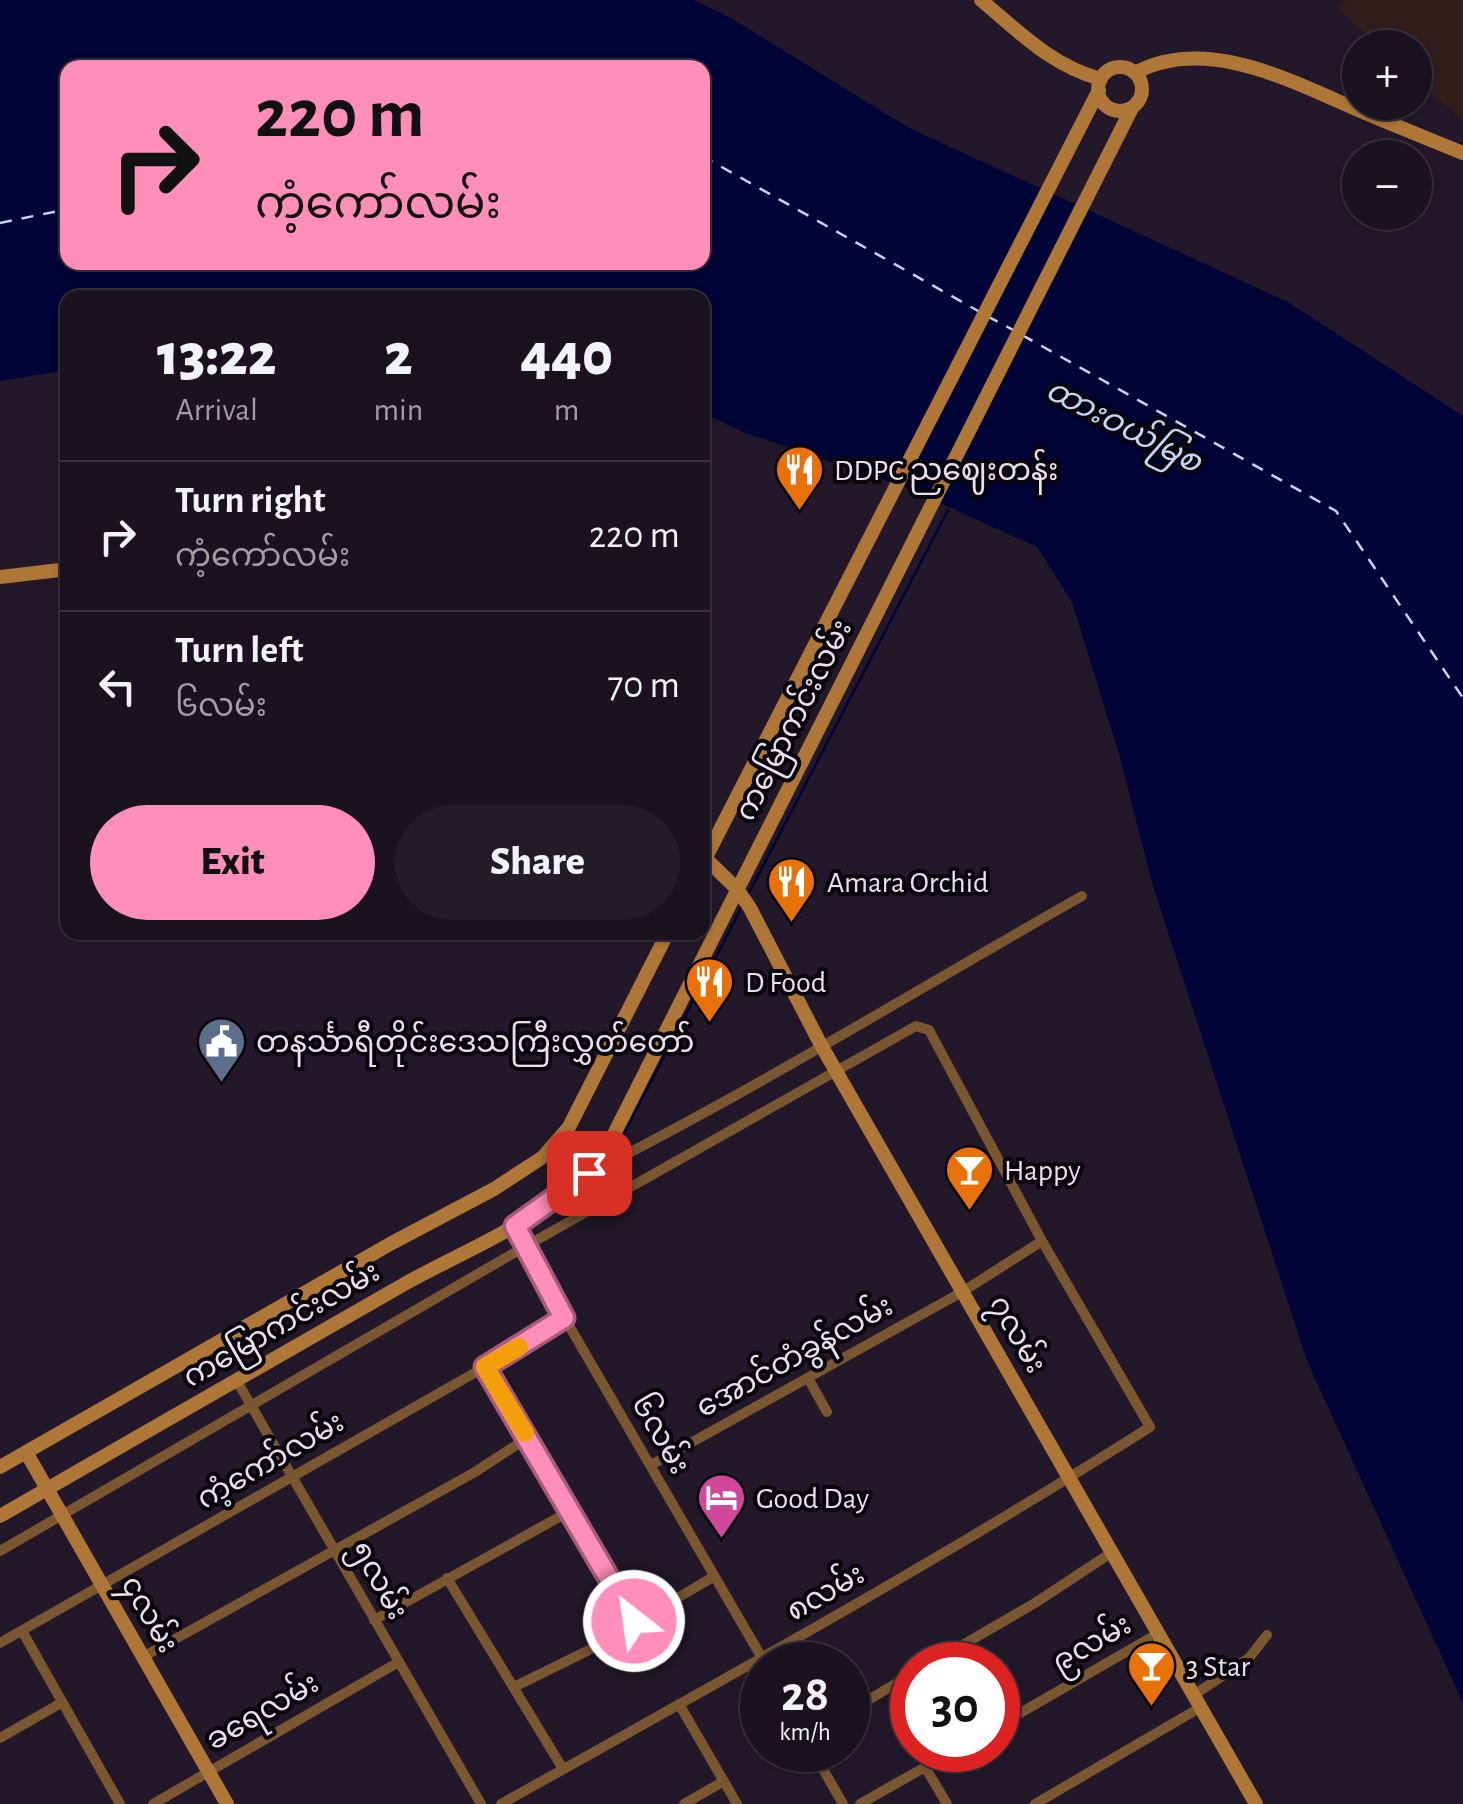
<!DOCTYPE html>
<html lang="en">
<head>
<meta charset="utf-8">
<style>
  :root { --surface:#1a121f; --page:#231b28; --text:#f1f3f6; --muted:#9f9ea4; --line:#38323d; --accent:#ff8eb9 }
  body { margin:0; font-family:"Alegreya Sans","Noto Sans Myanmar",sans-serif; background:var(--page); color:var(--text); height:100vh; display:flex; flex-direction:column; font-size:38px; white-space:nowrap }
  * { box-sizing:border-box; margin:0 }
  p { font-size:32px; color:var(--muted) }
  .icon { flex:none; width:55px; height:55px; fill:none; stroke:currentColor; stroke-width:2; stroke-linecap:round; stroke-linejoin:round }
  .map { position:relative; flex:1; overflow:hidden }
  .details { position:absolute; left:60px; top:290px; width:650px; height:650px; display:flex; flex-direction:column; background:var(--surface); border-radius:20px; box-shadow:0 2px 8px #0004,0 0 0 2px var(--line) }
  .details>* { flex:none }
  .top-card { position:absolute; left:60px; top:60px; width:650px; height:210px; border-radius:20px; box-shadow:0 2px 8px #0004,0 0 0 2px var(--line); background:#ff8eb9; color:#111; overflow:hidden }
  .controls { position:absolute; left:1342px; top:30px; display:grid; gap:20px }
  .controls a { display:grid; place-items:center; width:90px; height:90px; border-radius:50%; background:var(--surface); box-shadow:0 2px 8px #0004,0 0 0 2px var(--line); font-size:50px }
  .speed { position:absolute; left:740px; top:1642px; display:flex; gap:20px; font-size:50px; font-weight:700; text-align:center }
  .speed>* { display:grid; place-content:center; width:130px; height:130px; border-radius:50%; background:var(--surface); box-shadow:0 2px 8px #0004,0 0 0 2px var(--line); line-height:1 }
  .speed small { font-size:25px; font-weight:400 }
  .speed .limit { border:15px solid #d22; background:#fff; color:#111 }
  .pin { position:absolute; display:grid; place-items:center; width:85px; height:85px; color:#fff; margin:-42px; border-radius:20px; box-shadow:0 5px 15px #0006 }
  .me { position:absolute; width:110px; margin:-55px; rotate:330deg; stroke-linejoin:round; filter:drop-shadow(0 0 8px #0008) }
  .turn { display:flex; align-items:center; gap:35px; height:210px; padding:0 30px; font-size:45px }
  .turn .icon { width:130px; height:130px; stroke-width:2.5 }
  .turn b { display:block; font-size:70px; line-height:85px }
  .eta { display:flex; justify-content:space-evenly; align-items:center; height:170px; text-align:center }
  .eta b { font-size:60px; font-weight:800; line-height:70px }
  .cta { display:flex; gap:20px; margin-top:auto; padding:20px 30px }
  .cta a { flex:1; height:115px; border-radius:60px; background:var(--accent); color:#111; font-size:40px; font-weight:800; line-height:115px; text-align:center }
  .cta a+a { background:var(--page); color:var(--text) }
  ul { padding:0; list-style:none }
  li { display:flex; align-items:center; gap:30px; height:150px; padding:0 30px; border-top:2px solid var(--line) }
  li div { flex:1 }
  li b { display:block; font-size:38px }
  li em { font-style:normal }
  .map>svg:first-child { display:block }
  .education { fill:#311e1c }
  .water { fill:#000436; fill-rule:evenodd }
  .lines { fill:none; stroke-linecap:round; stroke-linejoin:round }
  .stream { stroke:#000436; stroke-width:2.5 }
  .ferry { stroke:#c4d5f6; stroke-width:2.5; stroke-dasharray:12 10; stroke-linecap:butt }
  .street { stroke:#7a5731; stroke-width:10 }
  .secondary { stroke:#af7737; stroke-width:14 }
  .route-casing { stroke:#a65c78; stroke-width:25 }
  .route { stroke:#ff8eb9; stroke-width:18 }
  .slow { stroke:#f59e0b; stroke-width:18 }
  .labels { text-anchor:middle; stroke-width:8; stroke-linejoin:round; paint-order:stroke }
  .poi-label { font-size:30px; fill:#e8e1ed; stroke:#09050c; text-anchor:start }
  .street-label { font-size:30px; fill:#e8e1ed; stroke:#09050c }
  .water-label { font-size:32px; font-style:italic; fill:#c4d5f6; stroke:#09050c }
</style>
</head>
<body>
<div class="map">
<svg width="1463" height="1804" viewBox="0 0 1463 1804">
  <rect width="100%" height="100%" fill="#221829"/>
  <!-- education -->
  <path class="education" d="M1346 0H1463V121L1415 79V48L1380 47 1337 9Z"/>
  <!-- water -->
  <path class="water" d="M0 0H694L729 17 909 128 1288 302 1463 416V1703L1307 1361 1153 886 1119 754 1072 602 1037 547 907 488 743 432 703 413 702 298H68L67 370 0 381ZM68 68H702V262H68Z"/>
  <g class="lines">
    <!-- stream -->
    <path class="stream" d="M749 893 948 510
      M619 1143 743 905"/>
    <!-- ferry -->
    <path class="ferry" d="M702 156 980 312
      M0 223 68 209
      M987 316 1015 331
      M1022 335 1336 511 1463 698"/>
    <!-- street -->
    <path class="street" d="M590 1173C758 1088 918 989 1082 896
      M515 1226 564 1317 766 1665
      M485 1367 633 1621
      M808 1378 827 1412
      M237 1381 481 1804
      M0 1551 526 1246 916 1026 929 1030 1042 1241 962 1292 651 1465
      M447 1578 563 1769
      M374 1620 570 1511
      M22 1631 120 1804
      M0 1643 485 1367 564 1317
      M143 1657 475 1472 527 1438
      M928 1665 1035 1603 1111 1553
      M514 1687 589 1650 713 1577
      M1194 1695 1249 1658 1267 1635
      M679 1704 737 1804
      M848 1712 912 1674
      M998 1726 1157 1634
      M0 1738 61 1703
      M812 1750 843 1804
      M925 1767 947 1804
      M153 1804 397 1663
      M501 1804C719 1682 939 1561 1150 1427L1042 1241
      M684 1804 724 1781
      M860 1804 955 1750
      M1035 1804 1201 1707"/>
    <!-- secondary -->
    <path class="secondary" d="M981 0C1019 32 1052 66 1101 79
      M1098 89a22 22 0 1 1 44 0a22 22 0 1 1-44 0Z
      M1135 73C1207 34 1295 83 1363 112 1396 126 1429 139 1463 153
      M0 577 68 569
      M702 855 737 889 750 908 821 1045 1256 1804
      M703 863 1099 90
      M26 1452 227 1804
      M0 1467 390 1244 494 1189 543 1157 569 1127 668 932
      M0 1516C136 1438 272 1359 408 1282 475 1245 555 1216 604 1154L1132 108"/>
  </g>
  <g class="lines">
    <defs>
      <path id="route" d="M589 1173 515 1226 564 1318 485 1367 634 1621"/>
    </defs>
    <!-- route casing -->
    <use href="#route" class="route-casing"/>
    <!-- route -->
    <use href="#route" class="route"/>
    <!-- slow -->
    <path class="slow" d="M519 1347 485 1367 525 1433"/>
  </g>
  <!-- icons -->
  <defs>
    <symbol id="restaurant-pin" viewBox="-11 -11 22 30"><path d="M0 17L-7.5 6A9.5 9.5 0 1 1 7.5 6Z" fill="#e8710a" stroke="#09050c"/><path d="M-5-6h1v4h1v-4h1v4h1v-4h1v5L-1.5 .5V6h-2V.5L-5-1ZM5-6V6H3V1.5H1.5Q1.5-4 5-6Z" fill="#fff"/></symbol>
    <symbol id="civic-pin" viewBox="-11 -11 22 30"><path d="M0 17L-7.5 6A9.5 9.5 0 1 1 7.5 6Z" fill="#5c6f8a" stroke="#09050c"/><path d="M-.6-6.5H3V-4.5H.6V-3L4-1V1h2V6H-6V1h2V-1L-.6-3ZM-1.2 2.5V6h2.4V2.5Z" fill="#fff"/></symbol>
    <symbol id="bar-pin" viewBox="-11 -11 22 30"><path d="M0 17L-7.5 6A9.5 9.5 0 1 1 7.5 6Z" fill="#e8710a" stroke="#09050c"/><path d="M-6-5H6L.8 .8V4.5H3.5V6h-7V4.5H-.8V.8Z" fill="#fff"/></symbol>
    <symbol id="hotel-pin" viewBox="-11 -11 22 30"><path d="M0 17L-7.5 6A9.5 9.5 0 1 1 7.5 6Z" fill="#d1479c" stroke="#09050c"/><path d="M-6-4.5h1.5V1H6V5H4.5V3h-9V5H-6ZM-4 0a1.8 1.8 0 1 1 3.6 0ZM.5 0V-2.5h3Q6-2.5 6 0Z" fill="#fff"/></symbol>
  </defs>
  <g fill-rule="evenodd">
    <use href="#restaurant-pin" x="772" y="442" width="55" height="75"/>
    <use href="#restaurant-pin" x="764" y="854" width="55" height="75"/>
    <use href="#restaurant-pin" x="682" y="954" width="55" height="75"/>
    <use href="#civic-pin" x="194" y="1014" width="55" height="75"/>
    <use href="#bar-pin" x="942" y="1142" width="55" height="75"/>
    <use href="#hotel-pin" x="694" y="1470" width="55" height="75"/>
    <use href="#bar-pin" x="1124" y="1638" width="55" height="75"/>
  </g>
  <g class="labels">
    <!-- poi labels -->
    <g class="poi-label">
      <text x="834" y="480">DDPC ညဈေးတန်း</text>
      <text x="827" y="892">Amara Orchid</text>
      <text x="745" y="992">D Food</text>
      <text x="256" y="1052">တနင်္သာရီတိုင်းဒေသကြီးလွှတ်တော်</text>
      <text x="1004" y="1180">Happy</text>
      <text x="756" y="1508">Good Day</text>
      <text x="1186" y="1676">3 Star</text>
    </g>
    <!-- street labels -->
    <g class="street-label">
      <text transform="translate(793 720) rotate(-63)" y="10">ကမြောကင်းလမ်း</text>
      <text transform="translate(281 1324) rotate(-30)" y="10">ကမြောကင်းလမ်း</text>
      <text transform="translate(1018 1334) rotate(60)" y="10">၇လမ်း</text>
      <text transform="translate(794 1356) rotate(-29)" y="10">အောင်တံခွန်လမ်း</text>
      <text transform="translate(661 1434) rotate(60)" y="10">၆လမ်း</text>
      <text transform="translate(270 1460) rotate(-30)" y="10">ကံ့ကော်လမ်း</text>
      <text transform="translate(380 1580) rotate(61)" y="10">၅လမ်း</text>
      <text transform="translate(825 1592) rotate(-30)" y="10">၈လမ်း</text>
      <text transform="translate(150 1614) rotate(60)" y="10">၄လမ်း</text>
      <text transform="translate(1091 1643) rotate(-30)" y="10">၉လမ်း</text>
      <text transform="translate(262 1711) rotate(-30)" y="10">ခရေလမ်း</text>
    </g>
    <!-- water labels -->
    <g class="water-label">
      <text transform="translate(1124 425) rotate(27)" y="11">ထားဝယ်မြစ</text>
    </g>
  </g>
</svg>
<div class="controls">
<a>+</a>
<a>−</a>
</div>
<div class="speed"><div>28<small>km/h</small></div><div class="limit">30</div></div>
<div class="pin" style="left:589px;top:1173px;background:#d93025"><svg class="icon" aria-label="arrive" viewBox="0 0 24 24"><path d="M6 21V4h12l-3 4 3 4H6"/></svg></div>
<svg class="me" style="left:634px;top:1621px" viewBox="-20 -20 40 40"><circle r="17" fill="#ff8eb9" stroke="#fff" stroke-width="3"/><path d="M0-11L8 9 0 5-8 9z" fill="#fff"/></svg>
<div class="top-card">
<div class="turn"><svg class="icon" aria-label="right" viewBox="0 0 24 24"><path d="M7 20v-9h11M14 6l5 5-5 5"/></svg><div><b>220 m</b>ကံ့ကော်လမ်း</div></div>
</div>
<section class="details">
<div class="eta">
<div><b>13:22</b><p>Arrival</p></div>
<div><b>2</b><p>min</p></div>
<div><b>440</b><p>m</p></div>
</div>
<ul>
<li><svg class="icon" aria-label="right" viewBox="0 0 24 24"><path d="M7 20v-9h11M14 6l5 5-5 5"/></svg><div><b>Turn right</b><p>ကံ့ကော်လမ်း</p></div><em>220 m</em></li>
<li><svg class="icon" aria-label="left" viewBox="0 0 24 24"><path d="M17 20v-9H6M10 6l-5 5 5 5"/></svg><div><b>Turn left</b><p>၆လမ်း</p></div><em>70 m</em></li>
</ul>
<div class="cta"><a>Exit</a><a>Share</a></div>
</section>
</div>
</body>
</html>
